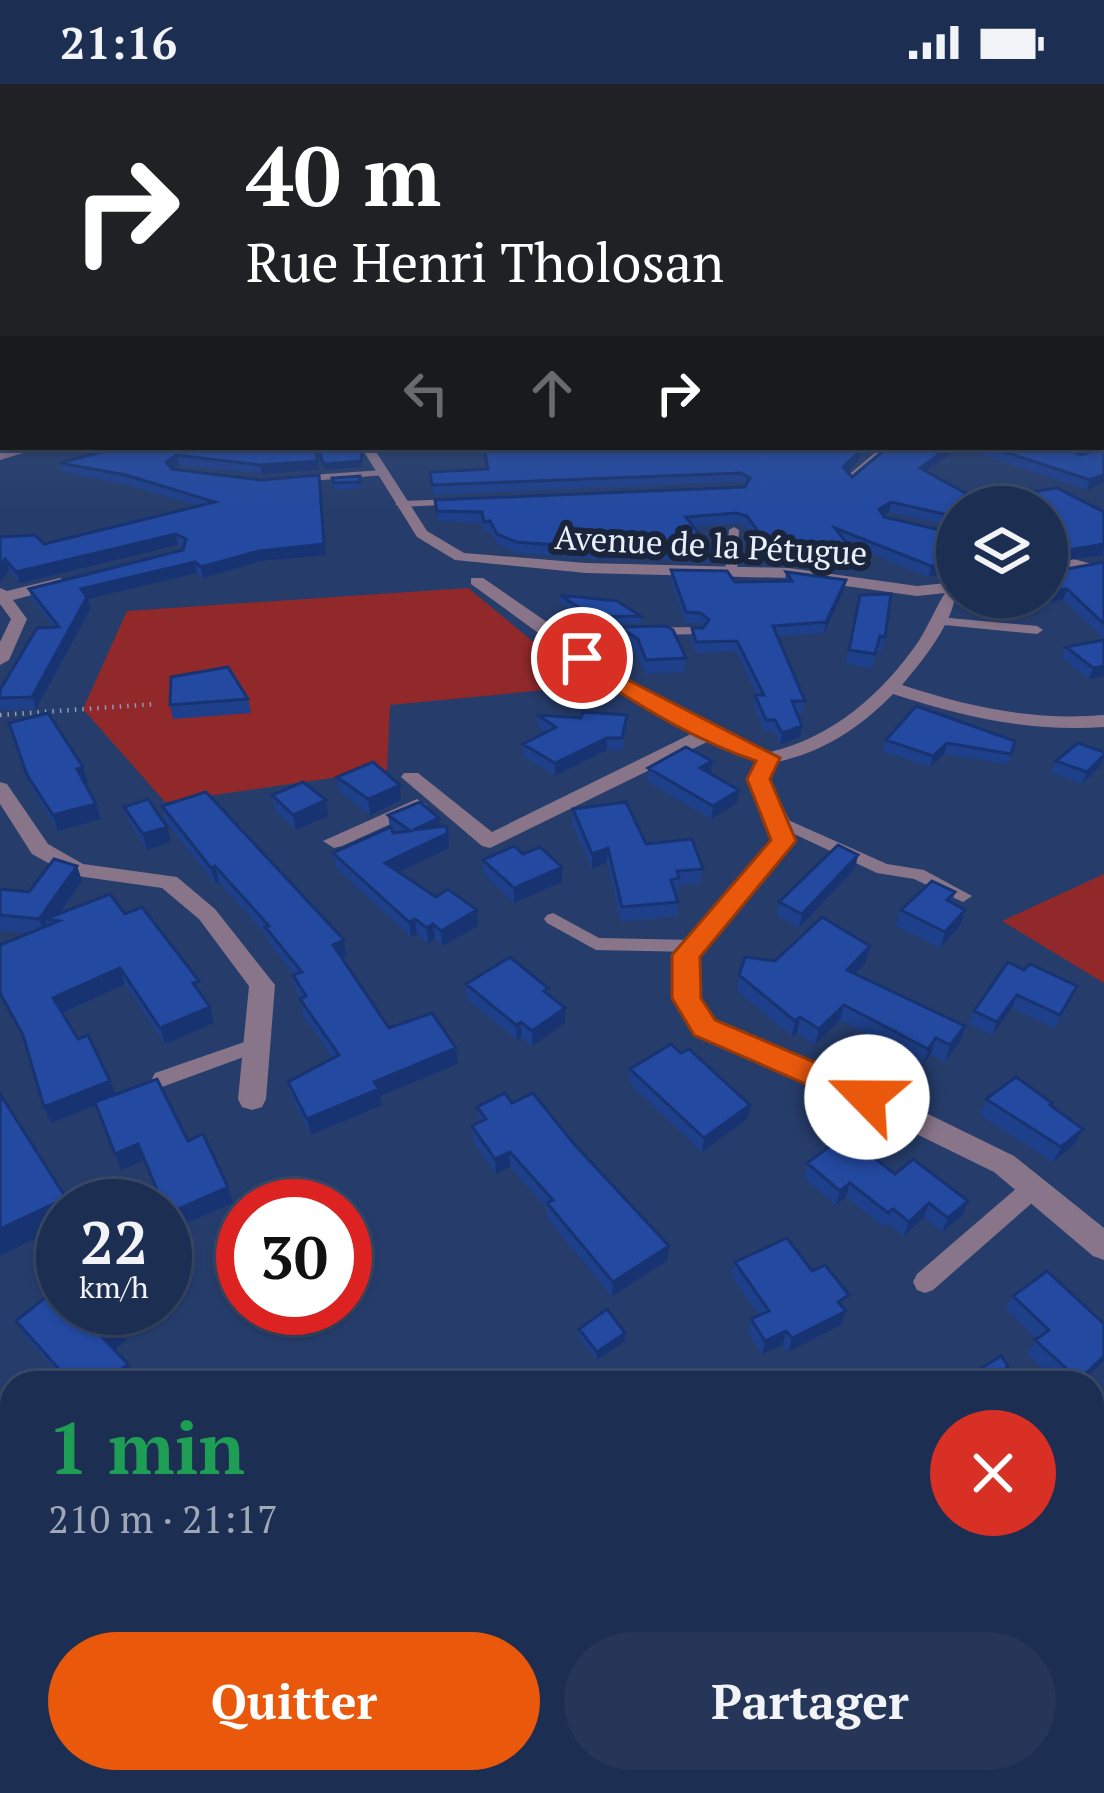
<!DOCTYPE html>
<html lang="fr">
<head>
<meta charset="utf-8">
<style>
  :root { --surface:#1c2e51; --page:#253658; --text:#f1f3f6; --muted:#a0a8b7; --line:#3a4a68; --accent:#ea580c }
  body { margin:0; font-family:"PT Serif",serif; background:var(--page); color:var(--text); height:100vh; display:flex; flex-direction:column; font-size:45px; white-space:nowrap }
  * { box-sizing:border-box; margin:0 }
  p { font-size:39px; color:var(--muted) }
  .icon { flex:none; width:66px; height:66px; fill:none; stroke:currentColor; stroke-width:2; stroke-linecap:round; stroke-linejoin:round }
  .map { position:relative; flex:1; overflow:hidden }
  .drawer { position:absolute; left:0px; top:1287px; width:1104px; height:423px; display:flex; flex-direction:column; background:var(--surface); border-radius:36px 36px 0 0; box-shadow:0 3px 9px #0004,0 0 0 3px var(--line) }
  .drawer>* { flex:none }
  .guide { position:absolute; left:0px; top:0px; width:1104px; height:366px; box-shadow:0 3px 9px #0004,0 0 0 3px var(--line); background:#202124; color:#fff; overflow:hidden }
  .buttons { position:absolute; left:936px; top:402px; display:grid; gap:24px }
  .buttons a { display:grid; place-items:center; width:132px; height:132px; border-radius:50%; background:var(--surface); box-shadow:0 3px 9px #0004,0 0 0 3px var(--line); font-size:60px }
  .speed { position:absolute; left:36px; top:1095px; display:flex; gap:24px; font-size:60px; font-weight:700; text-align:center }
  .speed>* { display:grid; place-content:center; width:156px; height:156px; border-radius:50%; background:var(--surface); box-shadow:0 3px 9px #0004,0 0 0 3px var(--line); line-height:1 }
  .speed small { font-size:30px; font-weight:400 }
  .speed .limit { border:18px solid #d22; background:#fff; color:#111 }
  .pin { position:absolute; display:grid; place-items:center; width:102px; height:102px; color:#fff; margin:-51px; border:6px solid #fff; border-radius:50%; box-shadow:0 3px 12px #0007 }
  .me { position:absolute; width:132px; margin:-66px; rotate:293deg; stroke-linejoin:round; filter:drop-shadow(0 0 9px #0008) }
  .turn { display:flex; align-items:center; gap:42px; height:252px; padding:0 48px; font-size:54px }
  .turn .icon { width:156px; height:156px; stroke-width:2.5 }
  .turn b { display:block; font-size:84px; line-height:102px }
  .lanes { display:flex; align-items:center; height:114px; padding:0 48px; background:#0003; justify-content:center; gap:60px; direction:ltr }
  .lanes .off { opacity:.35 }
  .round { display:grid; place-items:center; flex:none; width:126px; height:126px; border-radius:63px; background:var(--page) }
  .overview { display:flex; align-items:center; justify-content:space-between; height:204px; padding:0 48px }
  h1 { font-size:72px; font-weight:800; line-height:90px; color:#1e9e55 }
  .cta { display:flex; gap:24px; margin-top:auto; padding:24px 48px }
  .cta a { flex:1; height:138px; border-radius:72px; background:var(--accent); color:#fff; font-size:48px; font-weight:800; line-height:138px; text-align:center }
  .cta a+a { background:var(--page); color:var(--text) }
  .status { display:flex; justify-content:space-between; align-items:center; height:84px; padding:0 60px; background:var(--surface); direction:ltr }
  .status svg { height:33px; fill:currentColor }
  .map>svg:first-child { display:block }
  .green { fill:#91292b }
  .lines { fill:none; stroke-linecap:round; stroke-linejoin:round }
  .path { stroke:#8d9cb7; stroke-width:4.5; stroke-dasharray:1.5 6; stroke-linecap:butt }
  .lane { fill:#89758a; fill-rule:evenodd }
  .street { fill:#89758a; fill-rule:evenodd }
  .wall { fill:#1e3f8a }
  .shaded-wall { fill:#183371 }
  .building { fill:#2349a1; stroke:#183371; stroke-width:3 }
  .route { fill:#ea580c; stroke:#983908; stroke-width:3 }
  .labels { text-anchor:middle; stroke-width:12; stroke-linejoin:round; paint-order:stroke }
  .far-street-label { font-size:33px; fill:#e9f0fb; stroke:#1a253b }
</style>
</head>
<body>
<div class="status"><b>21:16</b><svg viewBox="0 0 49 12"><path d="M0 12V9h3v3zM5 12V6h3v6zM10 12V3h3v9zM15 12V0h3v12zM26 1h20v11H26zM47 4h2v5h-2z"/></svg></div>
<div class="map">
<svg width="1104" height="1709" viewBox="0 0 1104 1709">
  <rect width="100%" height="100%" fill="#263d6c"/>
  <!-- green -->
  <path class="green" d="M468 504 587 602 390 621 387 686 165 718 83 625 127 527Z
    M1104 790V899L1002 837Z"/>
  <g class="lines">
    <!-- path -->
    <path class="path" d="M0 631 156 620"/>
    <!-- lane -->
    <path class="lane" d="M882 363 890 365 854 397H846V393Z
      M382 386 387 389 385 391 297 398 292 395 297 392Z
      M459 415 463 416V420L400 423 395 420 400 417Z
      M734 443 739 446 737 487 731 490 725 487 729 446Z
      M938 533 1037 542 1043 546 1037 550 934 540 932 537Z
      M698 543 704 547 702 550 548 553 542 549 548 545Z
      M779 732 887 780 924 786 972 812 963 818 914 795 877 789 773 740 771 737Z
      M553 829 599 854 694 856 703 862 694 868 596 866 547 839 544 835 547 831Z
      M256 954 263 956 266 961 263 966 162 1003 155 1001 152 995 155 989Z
      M1033 1095 1041 1097 1044 1104 1041 1111 933 1206 925 1209 917 1206 913 1198 917 1190 1025 1097Z
      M12 1435V1466L0 1471V1440Z"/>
    <!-- street -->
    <path class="street" d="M21 363H43L0 376V368Z
      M361 363H373L427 447 464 469 586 479 789 484 917 502 957 498C957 535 926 572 902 601 970 623 1032 637 1104 631V643C1029 648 964 633 893 610 860 644 823 668 777 678L768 695 790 737 795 757 698 873 699 913 713 936 877 1005 1014 1072 1104 1144V1176L1093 1172 994 1088 857 1021 695 950 673 914 674 871 773 756 768 737 748 695 758 677 709 657 490 764 482 762 401 693 404 689H418L492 748 693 649 610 601 471 500V494H483L660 616 770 668C832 654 883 609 918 558 928 543 935 525 945 509L917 512 789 494 586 489 455 476 417 453Z
      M1047 468 1092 480 1095 483 1087 488 1047 478Z
      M60 494 68 499 66 502 13 516 27 535 9 576 0 581V558L11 535 0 520V504L7 507Z
      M0 698 7 700 48 760 83 780 177 793 215 825 275 901 266 1015 262 1023 252 1026 242 1023 238 1015 249 902 199 835 162 804 70 791 32 770 0 720Z
      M417 715 427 721 424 725 342 762 334 764 323 757Z"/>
  </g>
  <!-- wall -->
  <path class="wall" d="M317 363 319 386 262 390 179 381 172 385 326 471 261 477 203 494 197 489 88 515 91 524 36 625 0 626V614L54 543 32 516 29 505 183 466 184 463 178 461 20 499 9 486 0 499V453L44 460 198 422 128 401 63 388 60 379Z
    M482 363H851L859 377 847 388 852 393 888 363H1086L1073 368 1081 371 1104 363 1087 406 960 363 927 387 978 416 1104 428V471L1047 479 957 423V443L889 428 883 431 957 450 929 493 848 460 857 472 852 488 771 479 746 442 736 439 694 443 712 467 711 478 664 476 662 469 598 475 517 469 498 460 490 448H484L482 439 438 437 435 416 746 402 740 398 433 411 430 388 487 385Z
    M360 392V404L335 406 332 400V394Z
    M1104 478V555L1063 516 1014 522 1004 513H1047L1051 488Z
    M671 486 735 498 785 497 786 488 846 496 844 506 824 549 777 552 805 617 803 628H796L800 653 780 660 774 647H764L754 622 755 611H757L736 567 695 569 691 555 692 544 704 543 700 539H685L671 496Z
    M560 511 641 532V539L593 540 560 518Z
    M860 511 885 553 882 567 877 566 872 584 846 580Z
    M619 543 686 574 684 588 645 590 637 569 618 556Z
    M1104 556 1089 595 1062 574 1066 563Z
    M248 615 251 629 173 635 170 621Z
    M537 631 626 643 622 666H607L555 692 523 672V660L546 649 538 643Z
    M9 639 83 683 88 698 85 699 96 720 101 735 58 747 33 706Z
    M886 656 1015 657 1008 680 944 670 930 683 883 667Z
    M712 677 711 690 739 706 737 719 711 735 648 698V684Z
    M1056 677 1101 681 1082 700 1052 689Z
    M337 693 401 716 370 731 340 708Z
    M272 711 326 716 328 732 296 746 275 727Z
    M162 722 346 872 342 874 389 944 458 980 380 1012 382 1021 311 1051 292 1014 288 998 333 974 303 931 301 915 296 907 293 891H294L269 859 267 852 219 798 215 799 166 738Z
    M124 723 171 758 147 766 129 738Z
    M573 725 703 785 701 799 679 801 678 809H675L678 818 677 832 621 838 607 778 592 785 572 740Z
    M388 731 440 743 448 749 449 764 399 788 478 842 442 862 435 855 428 860 417 850 411 853 336 784 333 769 390 744Z
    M523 770 562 798 514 819 484 790 483 776Z
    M858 771 855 784 799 844 777 831 779 818Z
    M77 782 82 797 60 830H125L203 913 214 939 165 960 125 900 63 929 78 955 110 997 116 1011 188 1057 228 1103 233 1119 173 1145 145 1076 121 1086 96 1021 51 1039 25 957 0 911V861L29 849 0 846V805L29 808Z
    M955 808 952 819 960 842 940 864 896 842 901 826Z
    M775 877 866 878 855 890 965 942 960 957 945 977 931 970 923 980 840 936 815 961 797 949 792 952 737 907 739 891Z
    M1008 878 1071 915 1055 944 1012 924 992 951 969 940 974 927Z
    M466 900 548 904V910L565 939 532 962 521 953 517 956 467 915Z
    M681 969 750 1021 748 1034 702 1068 629 999 630 985Z
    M986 1015 1052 1019 1051 1022 1075 1060 1053 1078 980 1031Z
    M512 1019 667 1177 612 1212 547 1134V1124L510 1083 496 1090 473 1057 472 1042 479 1039 477 1023Z
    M807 1079 895 1090 962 1132 942 1148 924 1133 904 1152 888 1139 884 1143 846 1113 836 1121 804 1094Z
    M735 1178 844 1225 841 1241 788 1268 783 1261 762 1270 748 1249 751 1235 759 1232 732 1192Z
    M1013 1212 1104 1240 1081 1299H1059L1027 1270 1037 1255 1006 1225Z
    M16 1237 119 1241 126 1256 114 1266 135 1295 131 1299H60L55 1290 57 1288 25 1252Z
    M579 1245 625 1257 597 1276 579 1253Z"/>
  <!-- shaded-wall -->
  <path class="shaded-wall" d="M317 363 319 386 262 390 260 381Z
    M949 363H960L918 393 920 384Z
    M860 367 859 377 841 393 843 383Z
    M362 368V383L325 386 324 380Z
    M176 371 179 381 169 387 166 378Z
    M319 391 326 471 261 477 203 494 201 483Z
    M1104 391V399L1087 406 1090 396Z
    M891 418 889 428 877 435 879 425Z
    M176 450 178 461 20 499 16 488Z
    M662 459V469L598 475V464Z
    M1104 460 1103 471 1047 479 1050 469Z
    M5 475 9 486 0 499V483Z
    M957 477V487L929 493 931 482Z
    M195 478 197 489 88 515 91 524 36 625 32 613 81 505Z
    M846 496 844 506 824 549 826 538Z
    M1067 505 1063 516 1014 522 1017 513H1047V507Z
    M1104 582V592L1089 595 1093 584Z
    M802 642 800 653 780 660 782 649Z
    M607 654V666L555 692V679Z
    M947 659 944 670 930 683 933 672Z
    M1104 671 1101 681 1082 700 1087 688Z
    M712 677 711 691 700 684Z
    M83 683 88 698 82 700 77 685Z
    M400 701 401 716 370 731 368 715Z
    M739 706 737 719 711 735 713 722Z
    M326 716 328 732 296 746 293 731Z
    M96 720 101 735 58 747 53 731Z
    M439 734 440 749 413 746Z
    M167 743 171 758 147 766 143 750Z
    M448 749 449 764 387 794 385 779Z
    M608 764 607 778 592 785V770Z
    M858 771 855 784 799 844 802 830Z
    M77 782 82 797 55 836 45 835 49 846 46 851 39 835Z
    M215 782 219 798 215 799 211 784Z
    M562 783V798L514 819V804Z
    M477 826 478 842 442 862 441 847Z
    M965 826 960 842 940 864 945 848Z
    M415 835 417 850 411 853 409 838Z
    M433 840 435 855 428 860 427 844Z
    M344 856 346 872 335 877 333 861Z
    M870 862 866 878 843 902 847 886Z
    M120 884 125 900 60 930 53 914Z
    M1017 911 1012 924 992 951 997 938Z
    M844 921 840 936 815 961 819 945Z
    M210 923 214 939 165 960 160 944Z
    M565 924V939L532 962V947Z
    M800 933 797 949 792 952 795 937Z
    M521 938V953L517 956 516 941Z
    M965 942 960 957 945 977 950 961Z
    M936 954 931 970 923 980 928 965Z
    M456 964 458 980 380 1012 382 1021 311 1051 307 1035 374 998Z
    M110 997 117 1013 51 1039 44 1023Z
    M750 1021 748 1034 702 1068 704 1054Z
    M1083 1045 1075 1060 1053 1078 1061 1063Z
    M138 1060 145 1076 121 1086 115 1070Z
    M510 1068V1083L496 1090 495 1075Z
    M850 1099 846 1113 836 1121 840 1107Z
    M228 1103 233 1119 173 1145 167 1130Z
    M66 1114 70 1122H63V1141L0 1172V1145Z
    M968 1117 962 1132 942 1148 948 1134Z
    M929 1119 924 1133 904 1152 909 1138Z
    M669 1162 667 1177 612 1212 613 1198Z
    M846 1227 841 1241 788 1268 792 1254Z
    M119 1241 126 1256 111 1269 103 1254Z
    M786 1247 783 1261 762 1270 765 1257Z
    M625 1249V1257L597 1276V1268Z
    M1104 1272V1277L1081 1299H1077Z
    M128 1280 135 1295 131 1299H105Z
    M1008 1282 997 1299H990Z
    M0 1605 12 1636V1639L0 1647Z
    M249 1698H264L252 1709H238Z"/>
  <!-- building -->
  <path class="building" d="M1101 190H1104V272L1101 271Z
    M0 202H3V245H0Z
    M0 259H3V301H0Z
    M1101 283 1104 284V302L1101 303Z
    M0 313H3V334H0Z
    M1101 316 1104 317V336L1101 335V349Z
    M120 363H316L317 377 260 381 176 371 166 378 172 385 260 396 319 391 324 460 259 467 201 483 195 478 81 505 87 513 32 613 0 614V606L37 544 59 543 29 505 183 466 186 455 176 450 16 488 5 475 0 483V453L35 451 44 460 215 418 126 391 60 379Z
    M359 363 362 368 361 377 324 380 318 367Z
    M484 363H851L860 367 843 383 852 393 888 363H949L920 384 978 416 1057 404 1104 428V460L1050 469 1047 478V423H957V433L891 418 879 425 884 433 957 450V477L931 482 835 444 857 472 854 478 773 468 747 432 737 429 686 433 712 467 665 466 662 459 598 464 516 458 497 450 490 437 484 438 482 428 437 427 435 416 745 403 750 394 741 389 432 401 430 388 488 385Z
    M990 363H1073L1072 367 1081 371 1104 363V391L1090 396Z
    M360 392V398L334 399 332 394Z
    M1104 478V540L1067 505 1047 507V484L1051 488Z
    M671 486 727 487 735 498 792 497 786 488 846 496 826 538 773 542 805 617H792L802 642 782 649 775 636H766L755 611H764L737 557 696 558 692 544H703L709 536 701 529 686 528Z
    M891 510 885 553 880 552 875 570 849 566 860 511Z
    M560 511 617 517 641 532 593 533Z
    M666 542 673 546 686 574 646 576 638 555 619 543Z
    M1104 556V582L1093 584 1066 563Z
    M228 583 248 615 170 621 171 593Z
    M916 622 1015 657 1011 670 947 659 933 672 886 656Z
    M583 628 627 631 622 654H607L555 679 523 660 556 643 537 631 581 634Z
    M48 629 83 683 77 685 96 720 53 731 27 691 9 639Z
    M1078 659 1104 668V671L1087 688 1056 677Z
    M686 663 712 677 700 684 739 706 713 722 648 684Z
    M373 678 400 701 368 715 337 693Z
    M303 698 326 716 293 731 272 711Z
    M206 708 344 856 333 861 389 944 432 929 456 964 374 998 379 1005 307 1035 288 998 339 971 300 915 306 912 293 891 302 888 265 843 269 842 215 782 211 784 162 722Z
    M148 715 167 743 143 750 124 723Z
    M420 718 439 734 413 746 446 742 448 749 385 779 436 813 448 805 477 826 441 847 433 840 427 844 415 835 409 838 333 769 391 743 393 749 410 747 388 731Z
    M626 718 646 760 692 755 703 785 677 787 679 794 671 796 678 818 622 823 608 764 592 770 573 725Z
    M838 761 858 771 802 830 779 818Z
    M514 762 523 770 540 763 562 783 514 804 483 776Z
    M54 775 77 782 39 835 0 831V805L29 808Z
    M932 797 955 808 947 816 965 826 945 848 901 826Z
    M110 810 125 830 142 823 199 897 193 899 210 923 160 944 120 884 53 914 78 955 88 951 110 997 44 1023 23 951 0 909V861L59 837 45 835Z
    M822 833 870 862 847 886 965 942 950 961 936 954 928 965 844 921 819 945 800 933 795 937 739 891 745 873 775 877Z
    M510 873 548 904 544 907 565 924 532 947 521 938 516 941 466 900Z
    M1008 878 1024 886 1030 880 1077 902 1060 931 1017 911 997 938 974 927Z
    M671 960 681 969 689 965 750 1021 704 1054 630 985Z
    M1016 993 1052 1019 1050 1021 1083 1045 1061 1063 986 1015Z
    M157 995 188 1057 203 1050 228 1103 167 1130 138 1060 115 1070 95 1018Z
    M505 1009 512 1019 533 1009 574 1060 669 1162 613 1198 547 1119 553 1116 510 1068 495 1075 472 1042 486 1035 477 1023Z
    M0 1010 66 1114 0 1145Z
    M845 1051 895 1090 913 1075 968 1117 948 1134 929 1119 909 1138 893 1125 888 1129 850 1099 840 1107 807 1079Z
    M787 1154 812 1187 825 1181 849 1211 838 1218 846 1227 792 1254 786 1247 765 1257 751 1235 769 1227 735 1178Z
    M1047 1187 1104 1240V1272L1079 1296 1035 1256 1049 1246 1013 1212Z
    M56 1205H63V1224H102L119 1241 103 1254 128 1280 105 1299H62L55 1290 60 1286 16 1237Z
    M607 1225 625 1249 597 1268 579 1245Z
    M1001 1272 1008 1282 990 1299H958Z
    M200 1698H249L238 1709H200L196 1701Z
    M61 1699 65 1709H49Z"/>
  <!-- sky -->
  <linearGradient id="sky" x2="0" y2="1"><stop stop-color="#15223b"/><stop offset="0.44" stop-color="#415783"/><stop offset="1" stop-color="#415783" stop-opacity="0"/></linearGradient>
  <rect width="1104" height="429" fill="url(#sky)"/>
  <!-- route -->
  <path class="route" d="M575 570H589L624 594 780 674 770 695 796 757 700 873 701 914 715 936 878 1005 883 1013 878 1022H856L694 951 672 914V871L771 756 747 695 756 677C693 656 630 617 575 578Z"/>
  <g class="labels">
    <!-- far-street labels -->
    <g class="far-street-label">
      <text transform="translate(711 461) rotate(3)" y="12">Avenue de la Pétugue</text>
    </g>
  </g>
</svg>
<div class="buttons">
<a><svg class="icon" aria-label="layers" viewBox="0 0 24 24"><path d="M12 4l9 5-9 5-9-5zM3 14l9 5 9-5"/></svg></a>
</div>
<div class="speed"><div>22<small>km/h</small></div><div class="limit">30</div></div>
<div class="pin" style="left:582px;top:574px;background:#d93025"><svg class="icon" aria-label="arrive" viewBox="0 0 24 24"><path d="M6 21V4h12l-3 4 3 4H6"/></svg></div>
<svg class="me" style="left:867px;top:1013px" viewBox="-20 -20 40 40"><circle r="19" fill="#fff"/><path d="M0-13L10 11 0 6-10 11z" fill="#ea580c"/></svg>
<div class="guide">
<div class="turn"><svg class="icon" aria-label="right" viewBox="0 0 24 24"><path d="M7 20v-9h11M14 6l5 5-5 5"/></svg><div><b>40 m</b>Rue Henri Tholosan</div></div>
<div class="lanes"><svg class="icon off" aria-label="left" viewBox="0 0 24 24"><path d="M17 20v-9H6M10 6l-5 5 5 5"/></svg><svg class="icon off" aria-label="ahead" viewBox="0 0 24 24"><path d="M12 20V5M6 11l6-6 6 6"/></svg><svg class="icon" aria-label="right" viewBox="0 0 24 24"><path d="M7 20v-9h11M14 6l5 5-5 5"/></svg></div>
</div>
<section class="drawer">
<div class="overview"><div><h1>1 min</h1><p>210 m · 21:17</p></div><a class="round" style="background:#d93025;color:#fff"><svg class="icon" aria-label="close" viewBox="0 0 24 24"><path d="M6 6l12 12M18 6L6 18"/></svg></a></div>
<div class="cta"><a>Quitter</a><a>Partager</a></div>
</section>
</div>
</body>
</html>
